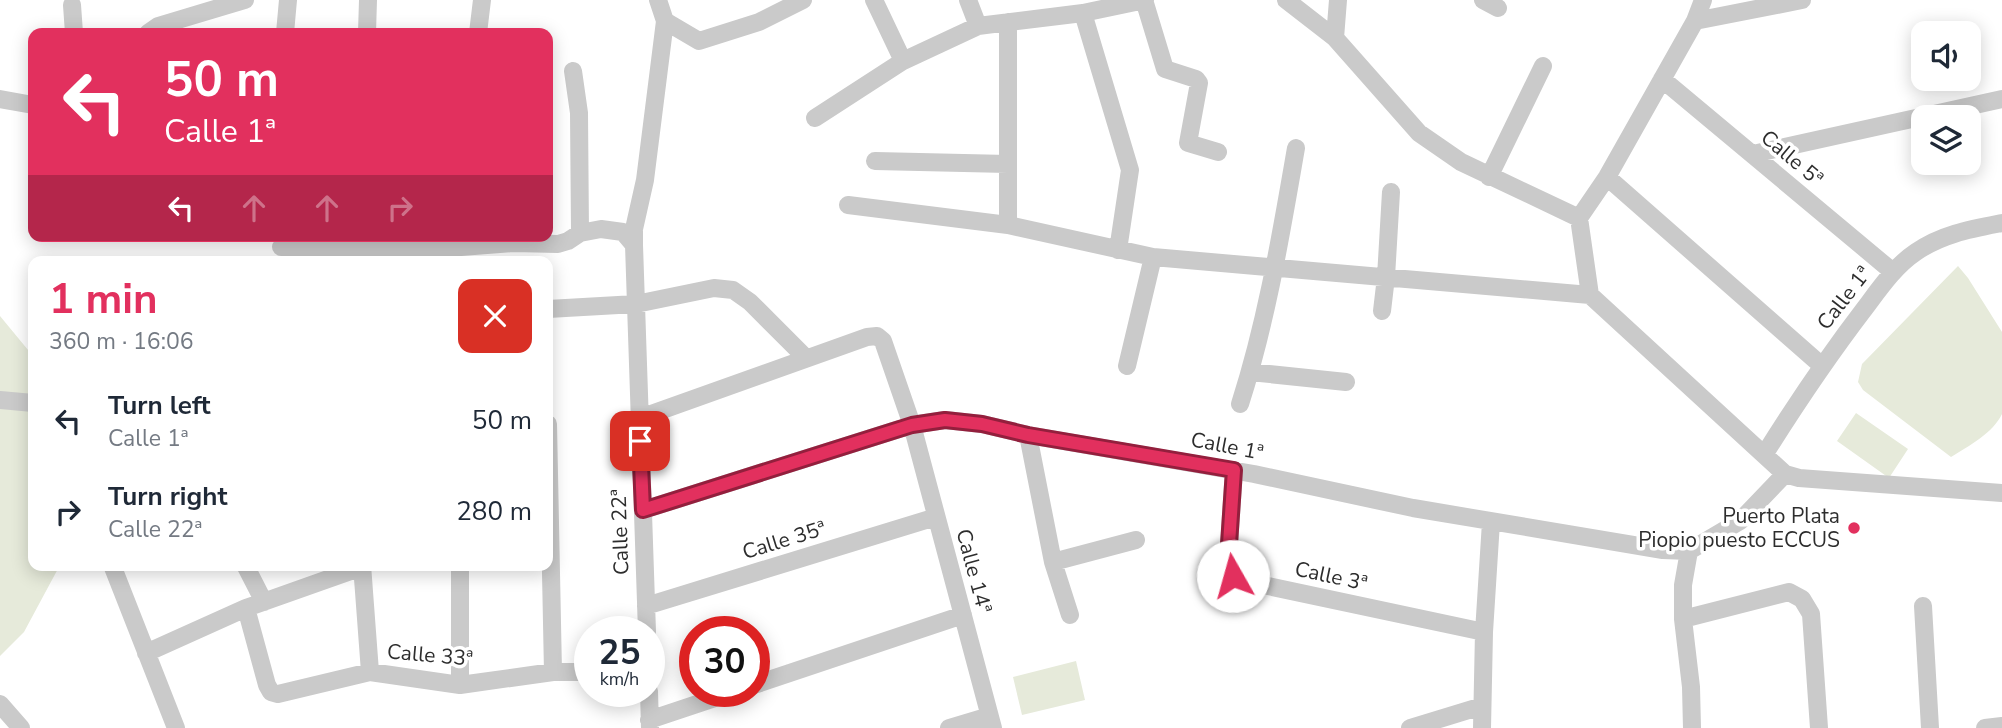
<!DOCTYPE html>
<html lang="en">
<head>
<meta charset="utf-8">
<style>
  :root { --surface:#fff; --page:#f2f2f3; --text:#1f2937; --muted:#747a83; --accent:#e2305e }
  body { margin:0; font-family:"Nunito Sans",sans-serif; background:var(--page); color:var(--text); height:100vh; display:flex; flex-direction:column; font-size:26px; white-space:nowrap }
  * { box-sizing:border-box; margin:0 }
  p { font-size:23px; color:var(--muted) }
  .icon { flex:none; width:38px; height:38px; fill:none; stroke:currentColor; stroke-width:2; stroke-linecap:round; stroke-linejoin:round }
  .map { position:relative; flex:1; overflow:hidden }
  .details { position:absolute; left:28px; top:256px; width:525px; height:315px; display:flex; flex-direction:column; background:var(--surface); border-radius:14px; box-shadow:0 4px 18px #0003 }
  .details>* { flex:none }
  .top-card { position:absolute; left:28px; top:28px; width:525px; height:214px; border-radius:14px; box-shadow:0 4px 18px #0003; background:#e2305e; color:#fff; overflow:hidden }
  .fabs { position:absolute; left:1911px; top:21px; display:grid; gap:14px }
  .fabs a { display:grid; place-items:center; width:70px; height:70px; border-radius:14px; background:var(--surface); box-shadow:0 4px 18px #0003; font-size:35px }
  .speed { position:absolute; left:574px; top:616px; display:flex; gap:14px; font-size:35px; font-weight:700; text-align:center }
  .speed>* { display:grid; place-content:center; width:91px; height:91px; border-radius:50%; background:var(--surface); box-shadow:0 4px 18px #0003; line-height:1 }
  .speed small { font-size:18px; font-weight:400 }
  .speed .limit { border:10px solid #d22; background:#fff; color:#111 }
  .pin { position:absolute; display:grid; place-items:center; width:60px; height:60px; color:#fff; margin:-30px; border-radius:14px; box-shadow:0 4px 10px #0006 }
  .me { position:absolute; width:77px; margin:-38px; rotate:353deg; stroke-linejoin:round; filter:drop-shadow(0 0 5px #0008) }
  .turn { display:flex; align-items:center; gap:24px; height:147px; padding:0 21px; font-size:32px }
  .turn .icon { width:91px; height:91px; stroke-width:2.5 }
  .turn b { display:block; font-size:49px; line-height:60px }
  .lanes { display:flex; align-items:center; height:66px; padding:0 21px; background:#0003; justify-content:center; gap:35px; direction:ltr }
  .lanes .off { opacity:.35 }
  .round { display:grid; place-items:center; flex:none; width:74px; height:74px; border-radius:14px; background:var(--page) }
  .head { display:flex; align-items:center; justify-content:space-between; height:119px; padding:0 21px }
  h1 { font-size:42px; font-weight:700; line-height:52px; color:var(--accent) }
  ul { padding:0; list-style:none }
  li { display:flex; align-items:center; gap:21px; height:91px; padding:0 21px }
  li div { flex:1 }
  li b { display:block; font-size:26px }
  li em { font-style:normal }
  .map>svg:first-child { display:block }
  .green { fill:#e6eada }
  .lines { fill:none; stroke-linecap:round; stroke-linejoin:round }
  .minor { stroke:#cacaca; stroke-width:18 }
  .route-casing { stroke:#931f3d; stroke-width:18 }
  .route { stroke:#e2305e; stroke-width:12 }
  .poi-dot { fill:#e2305e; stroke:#fff; stroke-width:2.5 }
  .labels { text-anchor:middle; stroke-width:7; stroke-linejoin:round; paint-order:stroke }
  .street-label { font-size:21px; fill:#2d2d2d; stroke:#fff }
  .poi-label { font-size:21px; fill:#2d2d2d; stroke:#fff; text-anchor:end }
</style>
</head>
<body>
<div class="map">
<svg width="2002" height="728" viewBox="0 0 2002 728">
  <rect width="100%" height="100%" fill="#fff"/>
  <!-- green -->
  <path class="green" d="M1958 266 1968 278 2002 332V414C1993 433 1969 446 1951 457L1863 390 1858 382 1862 364Z
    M0 316 33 356V565H60L24 632 0 656Z
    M1856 413 1908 449 1889 478 1837 441Z
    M1076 661 1085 700 1022 715 1013 677Z"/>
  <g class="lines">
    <!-- minor -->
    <path class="minor" d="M658 0 665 21 699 41 759 22 803 0
      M874 0 903 61
      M968 0 978 26
      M1144 0 1165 69 1196 79 1199 83 1188 143 1218 152
      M1286 0 1335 38 1419 133 1461 162 1579 218
      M1483 0 1498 8
      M72 5 74 33
      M1083 13 1130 170 1118 250
      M1695 21 1802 0
      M148 33 158 26 245 0
      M285 33 288 0
      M367 33 368 0
      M478 33 482 0
      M1335 38 1338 0
      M573 71 579 113 580 233
      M1662 79 1893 272
      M0 99 33 105
      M815 118 903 61 978 26 1083 13 1145 0
      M1753 154 2002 99
      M875 161 1008 164
      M1489 177 1543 66
      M1607 177 1821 365
      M848 205 1008 225 1153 257 1590 295
      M1579 218 1590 295 1785 474 1799 478 2002 493
      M1579 218 1607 177 1695 21 1703 0
      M1008 225V22
      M281 247H461L513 243 558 244 568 241 580 233 601 229 623 232 634 245
      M548 309 636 304 714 288 733 290 750 302 806 358
      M1382 311 1386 277 1391 192
      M1127 366 1153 257
      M1250 372 1346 382
      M0 400 33 403
      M1240 404C1267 320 1281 234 1296 148
      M640 418 867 337 877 336 883 341 912 425 993 728
      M548 424 553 672
      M1028 435 1053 562 1070 615
      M1764 455C1796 404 1829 355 1865 308 1880 288 1895 266 1916 252 1942 234 1971 229 2002 223
      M1234 470 1228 560 1233 576 1249 582 1484 632
      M643 510 912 425 945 420 982 424 1028 435 1254 474 1413 508 1663 550 1689 551 1740 521 1785 474
      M1689 551 1683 585V619L1691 687 1692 728
      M1053 562 1136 540
      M112 565 176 728
      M245 565 264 602
      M362 565 370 672
      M460 565V685
      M646 606 936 517
      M1923 606 1930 728
      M246 608 267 685 271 692 278 694 370 672 460 685 553 672H590
      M1683 619 1789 592 1802 599 1811 614 1819 728
      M647 632 634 245V229L645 180 665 21
      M146 653 246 608 362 567
      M754 685 963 615
      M649 691 650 728
      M0 704 21 728
      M649 720 736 691
      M949 728 989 716
      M1410 728 1482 706
      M1482 728 1484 632 1491 522
      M1985 728 2002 726"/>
  </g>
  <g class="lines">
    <defs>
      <path id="route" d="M640 441 643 510 912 425 945 420 982 424 1028 435 1234 470 1228 559 1233 576"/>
    </defs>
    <!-- route casing -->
    <use href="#route" class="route-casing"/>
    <!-- route -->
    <use href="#route" class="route"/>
  </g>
  <!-- markers -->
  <circle class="poi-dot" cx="1854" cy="528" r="7"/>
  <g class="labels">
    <!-- street labels -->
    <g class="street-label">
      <text transform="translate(1792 158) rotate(40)" y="7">Calle 5ª</text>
      <text transform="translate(1844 298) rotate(-52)" y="7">Calle 1ª</text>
      <text transform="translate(1227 446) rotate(11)" y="7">Calle 1ª</text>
      <text transform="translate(620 532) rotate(-92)" y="7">Calle 22ª</text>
      <text transform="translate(784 540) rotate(-17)" y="7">Calle 35ª</text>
      <text transform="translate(974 571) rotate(75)" y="7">Calle 14ª</text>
      <text transform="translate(1331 576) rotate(12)" y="7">Calle 3ª</text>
      <text transform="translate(430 655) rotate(5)" y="7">Calle 33ª</text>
    </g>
    <!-- poi labels -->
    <g class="poi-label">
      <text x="1840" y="523">Puerto Plata<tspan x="1840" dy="24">Piopio puesto ECCUS</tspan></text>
    </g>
  </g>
</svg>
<div class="fabs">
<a><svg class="icon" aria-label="sound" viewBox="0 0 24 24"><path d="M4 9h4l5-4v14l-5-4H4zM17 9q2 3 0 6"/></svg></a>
<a><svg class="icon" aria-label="layers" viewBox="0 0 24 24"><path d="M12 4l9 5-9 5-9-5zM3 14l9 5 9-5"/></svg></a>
</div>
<div class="speed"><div>25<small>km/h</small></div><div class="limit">30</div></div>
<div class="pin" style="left:640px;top:441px;background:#d93025"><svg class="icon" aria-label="arrive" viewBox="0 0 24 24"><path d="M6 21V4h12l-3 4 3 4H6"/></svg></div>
<svg class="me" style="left:1233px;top:576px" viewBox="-20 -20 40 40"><circle r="19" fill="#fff"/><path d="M0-13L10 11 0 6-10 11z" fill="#e2305e"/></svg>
<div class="top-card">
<div class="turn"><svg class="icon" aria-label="left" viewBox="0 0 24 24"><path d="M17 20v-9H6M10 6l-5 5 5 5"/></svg><div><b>50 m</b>Calle 1ª</div></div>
<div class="lanes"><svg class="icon" aria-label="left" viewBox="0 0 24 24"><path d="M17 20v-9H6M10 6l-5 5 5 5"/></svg><svg class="icon off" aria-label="ahead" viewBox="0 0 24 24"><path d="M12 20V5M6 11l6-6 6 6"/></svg><svg class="icon off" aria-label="ahead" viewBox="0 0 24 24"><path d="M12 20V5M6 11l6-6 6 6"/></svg><svg class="icon off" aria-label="right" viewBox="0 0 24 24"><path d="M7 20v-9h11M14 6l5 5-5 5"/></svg></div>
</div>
<section class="details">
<div class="head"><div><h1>1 min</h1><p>360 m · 16:06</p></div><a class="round" style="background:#d93025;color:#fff"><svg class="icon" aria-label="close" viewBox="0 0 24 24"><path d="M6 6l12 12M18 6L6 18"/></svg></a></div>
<ul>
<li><svg class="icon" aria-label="left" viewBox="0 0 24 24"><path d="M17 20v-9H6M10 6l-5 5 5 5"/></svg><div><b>Turn left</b><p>Calle 1ª</p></div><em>50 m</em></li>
<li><svg class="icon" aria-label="right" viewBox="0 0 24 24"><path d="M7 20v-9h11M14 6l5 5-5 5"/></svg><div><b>Turn right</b><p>Calle 22ª</p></div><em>280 m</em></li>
</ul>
</section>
</div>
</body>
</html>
